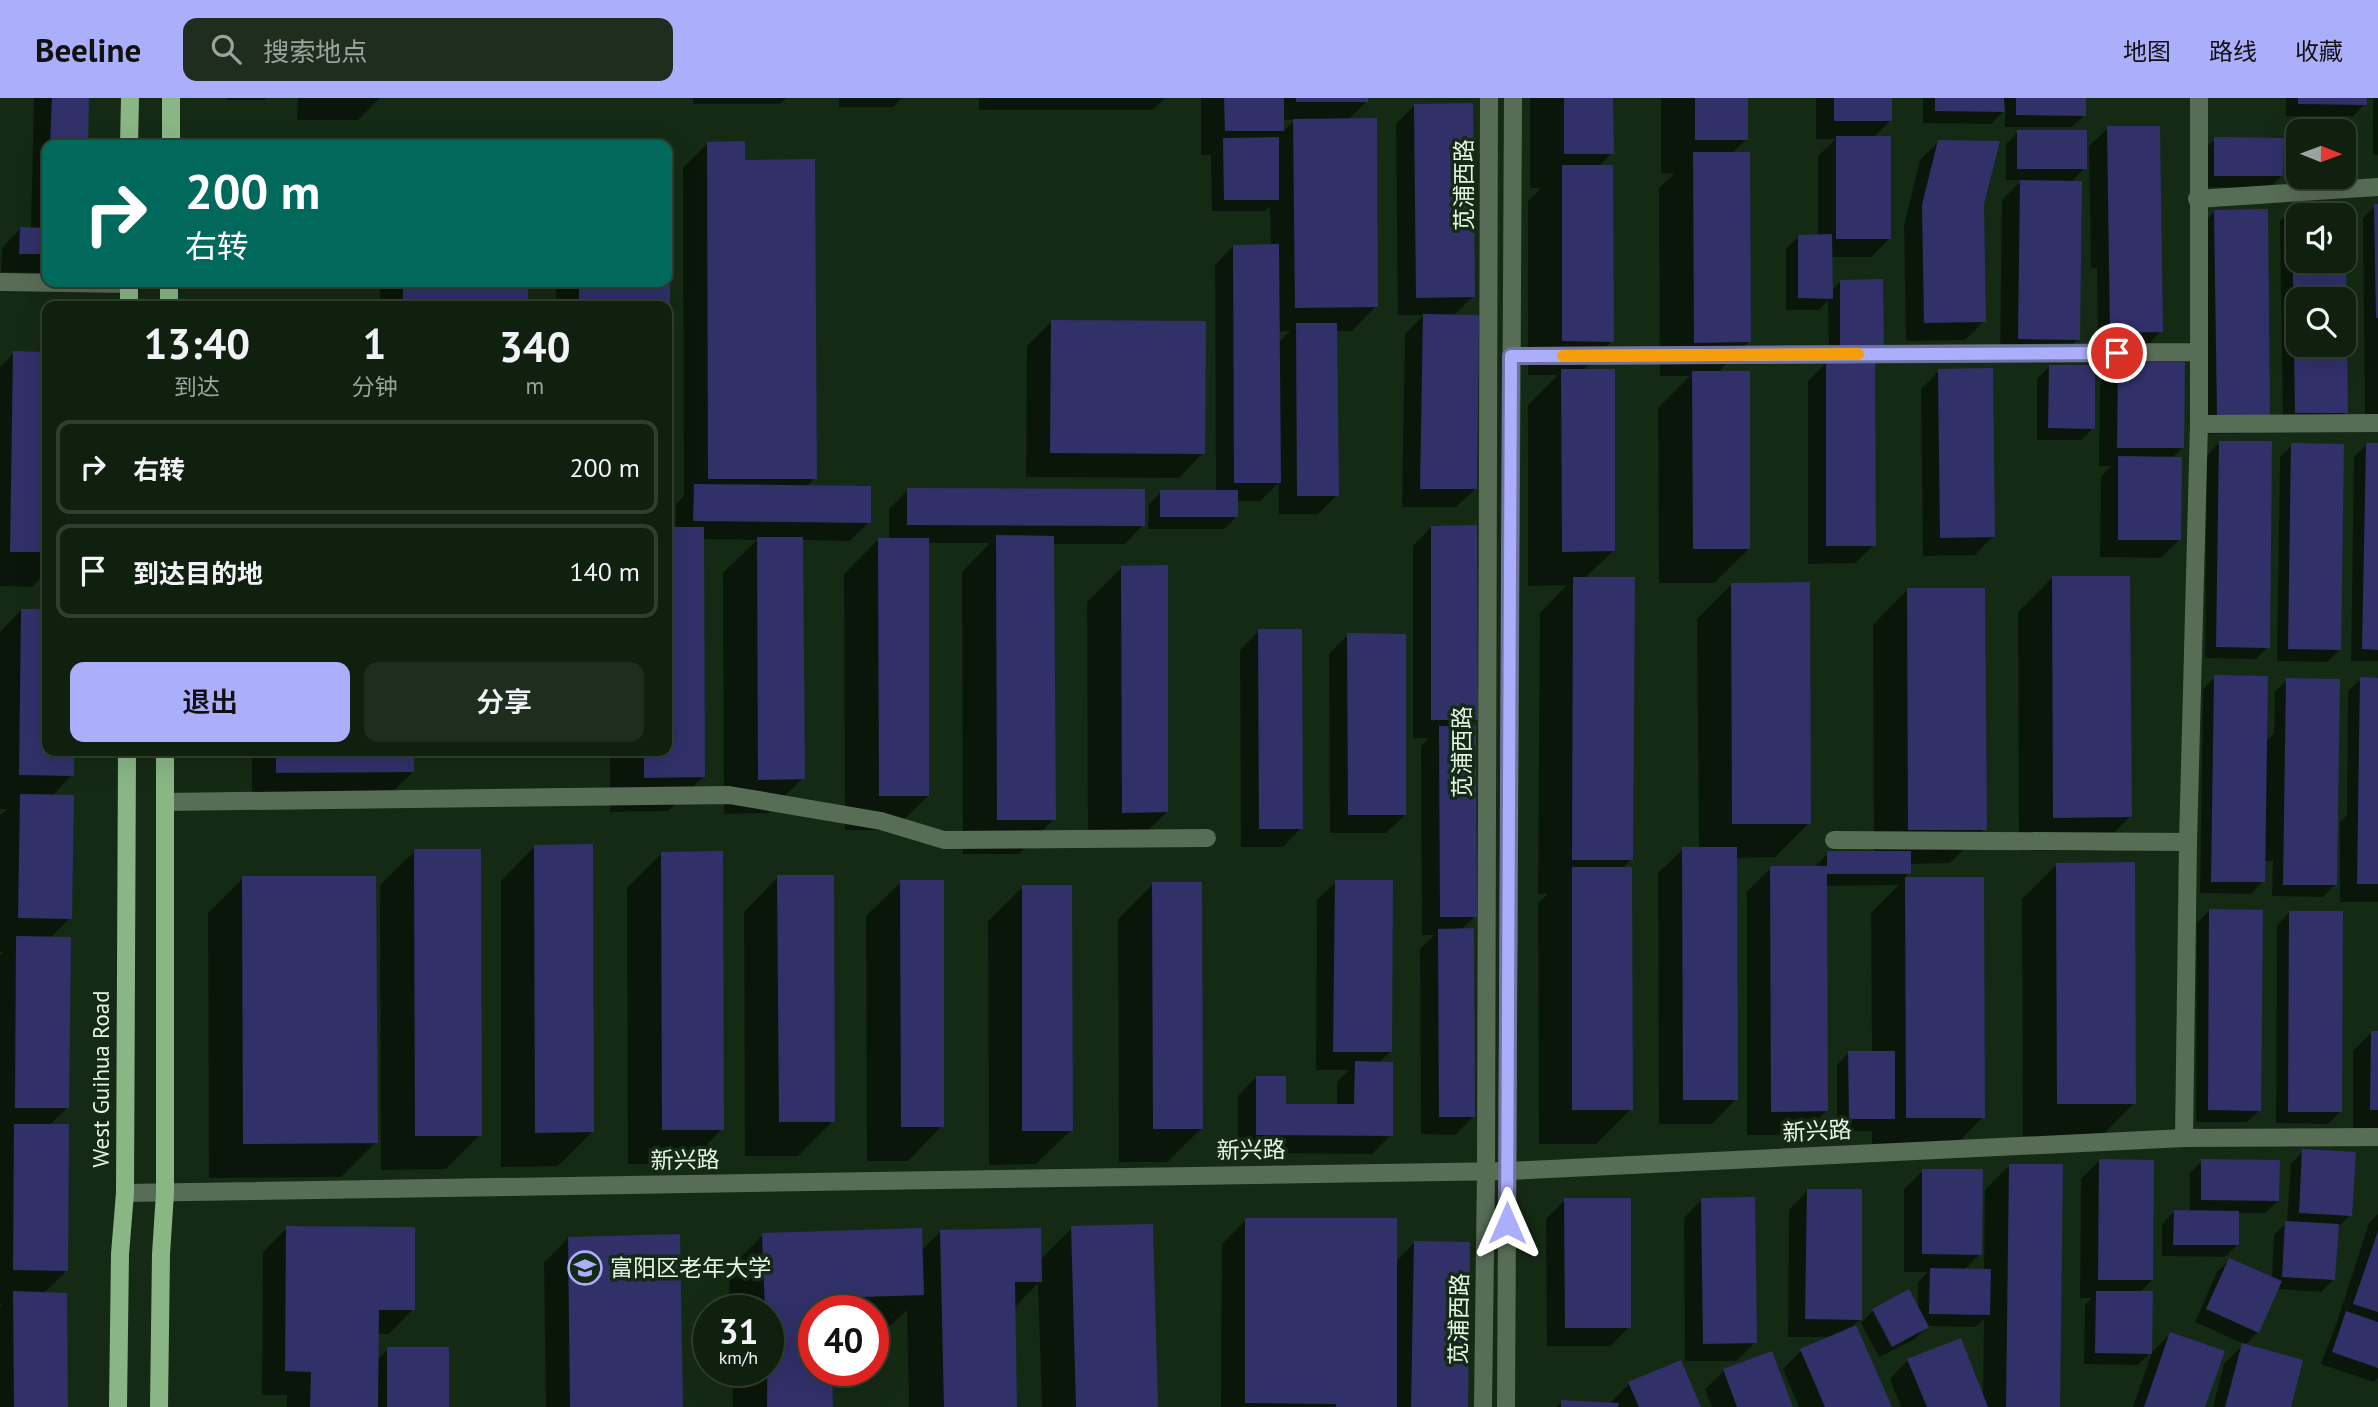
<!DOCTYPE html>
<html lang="zh">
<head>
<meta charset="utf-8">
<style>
  :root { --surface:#10200f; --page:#1e2d1d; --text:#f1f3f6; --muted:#9ca39e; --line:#303e2f; --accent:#abaffb }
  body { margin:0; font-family:"PT Sans","Noto Sans SC",sans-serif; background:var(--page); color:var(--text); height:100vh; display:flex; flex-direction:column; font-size:26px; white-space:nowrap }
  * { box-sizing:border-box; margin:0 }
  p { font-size:23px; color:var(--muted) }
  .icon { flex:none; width:38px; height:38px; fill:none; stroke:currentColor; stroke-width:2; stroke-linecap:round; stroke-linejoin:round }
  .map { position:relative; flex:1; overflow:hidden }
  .panel { position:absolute; left:42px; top:203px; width:630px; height:455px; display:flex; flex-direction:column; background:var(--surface); border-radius:14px; box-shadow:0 7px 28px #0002,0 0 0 2px var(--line) }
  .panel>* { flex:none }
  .guide { position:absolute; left:42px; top:42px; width:630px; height:147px; border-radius:14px; box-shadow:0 7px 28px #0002,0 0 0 2px var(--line); background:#00695c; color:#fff; overflow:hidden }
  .needle { width:46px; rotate:91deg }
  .controls { position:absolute; left:2286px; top:21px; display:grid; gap:14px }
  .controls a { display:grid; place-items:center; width:70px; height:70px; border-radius:14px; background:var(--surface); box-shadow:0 7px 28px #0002,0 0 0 2px var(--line); font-size:35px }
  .speed { position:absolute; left:693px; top:1197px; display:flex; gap:14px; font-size:35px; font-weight:700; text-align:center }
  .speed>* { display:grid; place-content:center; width:91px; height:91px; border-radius:50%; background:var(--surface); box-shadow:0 7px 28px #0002,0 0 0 2px var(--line); line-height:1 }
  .speed small { font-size:18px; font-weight:400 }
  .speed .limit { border:10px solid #d22; background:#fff; color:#111 }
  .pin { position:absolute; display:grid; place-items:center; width:60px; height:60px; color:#fff; margin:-30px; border:4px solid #fff; border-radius:50%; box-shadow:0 2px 7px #0007 }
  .me { position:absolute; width:77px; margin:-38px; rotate:0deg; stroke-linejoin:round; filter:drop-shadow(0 0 5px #0008) }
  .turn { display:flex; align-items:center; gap:24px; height:147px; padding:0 28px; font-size:32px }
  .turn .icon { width:91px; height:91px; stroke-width:2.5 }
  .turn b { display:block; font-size:49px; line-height:60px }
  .eta { display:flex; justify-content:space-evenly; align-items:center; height:119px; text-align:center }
  .eta b { font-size:42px; font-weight:600; line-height:49px }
  .button { display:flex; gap:14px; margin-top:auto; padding:14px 28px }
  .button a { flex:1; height:80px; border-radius:14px; background:var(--accent); color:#111; font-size:28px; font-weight:600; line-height:80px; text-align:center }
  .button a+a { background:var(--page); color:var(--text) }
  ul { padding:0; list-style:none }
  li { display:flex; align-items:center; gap:21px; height:94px; margin:0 14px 10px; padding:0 14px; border:4px solid var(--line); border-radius:14px }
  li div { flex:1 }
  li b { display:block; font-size:26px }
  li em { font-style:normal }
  header { display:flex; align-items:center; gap:42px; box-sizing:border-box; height:98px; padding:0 35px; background:var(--accent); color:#111 }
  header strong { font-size:33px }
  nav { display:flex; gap:38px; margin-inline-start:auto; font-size:24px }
  .search { width:490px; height:63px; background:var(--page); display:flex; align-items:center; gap:18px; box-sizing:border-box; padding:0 24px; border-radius:14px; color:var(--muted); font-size:26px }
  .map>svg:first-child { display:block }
  .shadow { fill:#0007; fill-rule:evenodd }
  .building { fill:#313069; fill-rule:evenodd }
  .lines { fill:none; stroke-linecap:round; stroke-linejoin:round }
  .minor { stroke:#586d56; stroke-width:18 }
  .major { stroke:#8ab686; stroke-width:18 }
  .route-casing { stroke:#6f72a3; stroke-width:18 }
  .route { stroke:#abaffb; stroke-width:12 }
  .slow { stroke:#f59e0b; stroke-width:12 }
  .labels { text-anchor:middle; stroke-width:7; stroke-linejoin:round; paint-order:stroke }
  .street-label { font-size:23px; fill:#e6f4e5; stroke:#152a14 }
  .poi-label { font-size:23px; fill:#e6f4e5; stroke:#152a14; text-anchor:start }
</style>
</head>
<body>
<header>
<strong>Beeline</strong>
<div class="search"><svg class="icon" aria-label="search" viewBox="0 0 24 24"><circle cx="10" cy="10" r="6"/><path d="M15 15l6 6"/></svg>搜索地点</div>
<nav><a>地图</a><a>路线</a><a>收藏</a></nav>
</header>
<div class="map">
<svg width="2378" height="1309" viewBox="0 0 2378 1309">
  <rect width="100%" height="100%" fill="#152a14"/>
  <!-- shadow -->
  <path class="shadow" d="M34 0H87L86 47H47V175L1 174 2 150 20 131H31Z
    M227 0H266L264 2H227Z
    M298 0H380L358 22H297Z
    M693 0H786L780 6H693Z
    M839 0H902L893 9H839Z
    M979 0H1165L1153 12H979Z
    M1201 0H1367V3L1348 22 1376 208 1352 233H1336L1337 397 1318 416H1279V384L1260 403H1236V419L1224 431H1148L1149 406 1161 394H1216L1215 167 1233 148H1271L1270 108 1265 113H1212L1211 57H1201ZM1282 22H1295L1282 34ZM1290 233 1278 245V234Z
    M1530 0H1612V55L1599 68 1612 243 1583 273 1613 453 1585 480 1631 761 1622 771 1631 1011 1596 1046H1539L1538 805 1548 796H1538L1540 515 1567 487 1528 488V307L1558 277H1528V103L1541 90H1530Z
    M1661 0H1746L1747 41 1732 55 1749 244 1717 275 1749 451 1714 485H1659L1658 310 1690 278H1660L1659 90 1674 76 1661 75Z
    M1816 0H1891V22L1873 40 1890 140 1871 159H1831V193L1840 184 1882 248 1829 260 1828 202 1819 212H1786V151L1799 138H1818V58L1836 41H1816Z
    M1923 0H2084V17L2072 29H2005V12L1991 26 1923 25Z
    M2286 0H2365V6L2353 18H2286Z
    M2373 0H2378V57H2373Z
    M1415 7 1473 198 1453 218 1475 391 1456 409H1402L1405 236 1424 217H1398L1396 26Z
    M2108 30 2161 233 2149 246H2098L2097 170H2091L2089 48Z
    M2018 34 2085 70 2070 85 2078 241 2060 260 2000 259 2002 102 2022 82H2006V46Z
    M2215 41 2281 78 2269 90 2202 89V53Z
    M405 43 527 44V47H401Z
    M1938 44 1983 106 1984 223 1965 242 1906 243 1904 127 1920 62Z
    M708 45 744 63 815 380 806 389 869 424 850 443 802 442 803 680 768 715 724 716 723 475 757 442 702 441 703 679 668 713 610 714V653H667V431H676V406L684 398 683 70Z
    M667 83H670L668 220 667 222V208H556V184H667Z
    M2378 107V324H2365L2363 120 2375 108Z
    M2343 110 2346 314 2334 326 2283 327 2280 123 2293 111ZM2298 117H2343V163H2298ZM2298 201H2343V247H2298Z
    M2215 113 2268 316 2250 335 2199 336 2203 126Z
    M380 184H526V208H380Z
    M1051 224 1203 355 1179 380 1026 379 1027 248Z
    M14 255H47V473L32 489 0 488V269Z
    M1826 265 1874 447 1855 465 1808 466V283Z
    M2118 266 2183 349 2171 361 2180 441 2161 460 2100 459 2101 379 2111 368H2099L2100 284Z
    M2049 269 2093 330 2081 342H2037V281Z
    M1939 273 1993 438 1975 457 1923 458 1921 291Z
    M2220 344 2268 549 2256 561 2205 560 2207 357Z
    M2292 347 2340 552 2327 564 2277 563 2280 359Z
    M2366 347H2378V563H2351L2354 359Z
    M908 392 1143 427 1125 446H1053L1054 721 1019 756H963L962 474 990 445H927L928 698 893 732H845L844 476 878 442H889V411Z
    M1431 429 1476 622 1468 630 1475 818 1461 832 1474 1018 1455 1037 1421 1036 1420 851 1434 837H1422L1421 648 1429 640H1413V448Z
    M1122 469 1167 714 1132 748 1088 749 1087 504Z
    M2052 480 2130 719 2095 753H2019L2018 514Z
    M1732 486 1809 725 1775 759 1735 760 1736 1001 1712 1026H1659L1658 775 1683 751H1699L1697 521Z
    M1907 492 1985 731 1950 765 1909 766V775L1904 781H1982L1983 1019 1949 1054H1872V1033H1837V967L1849 954H1872L1871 815 1899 787 1825 788 1826 1013 1802 1037H1747V794L1771 770 1815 769 1828 755H1874L1873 527Z
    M21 512 47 513V653H73L72 677 52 698 70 820 50 840 67 1010 49 1028 67 1172 43 1196 66 1309H0V1208L2 1206H0V857L3 854H0V718L7 711H0V534Z
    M1259 533 1301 730 1283 749H1241L1240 552Z
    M1348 537 1405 717 1386 735H1330L1329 556Z
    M2215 579 2265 645 2274 635 2275 594 2287 582 2335 786 2323 799 2272 798 2273 763H2263V783L2251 796 2200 795 2203 591Z
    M2361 581 2378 582V804H2340V724L2347 717 2348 593Z
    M252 653H413V674L388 698 252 699Z
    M535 748 592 1034 558 1068 501 1069V783Z
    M415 753 480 1037 446 1071 381 1072 380 787Z
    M662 755 722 1031 688 1066H628L627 790Z
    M2057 766 2134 1005 2100 1040H2023L2022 801Z
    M778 779 833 1023 798 1058H745L744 814Z
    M243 780 376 1044 341 1079 209 1080 208 815Z
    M901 784 942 1028 908 1063H867L866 818Z
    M1336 784 1390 954 1378 965 1391 1037 1372 1056 1238 1055V998L1256 979 1285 1008H1337V984L1349 972H1316L1317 802Z
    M1153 786 1202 1030 1167 1064H1119L1118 821Z
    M1023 789 1071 1032 1036 1066 989 1067 988 823Z
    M2209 813 2260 1012 2247 1024H2196L2197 825Z
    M2290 814 2340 1014 2328 1026 2276 1025 2277 827Z
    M2372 934H2378V1030H2353V953Z
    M2303 1053 2350 1117 2338 1129 2334 1181 2321 1194 2277 1191 2258 1234 2244 1248 2289 1309H2213L2224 1266 2244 1246 2195 1224 2217 1174 2229 1162 2272 1181 2274 1137 2287 1124 2291 1066Z
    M2099 1063 2152 1182 2139 1195 2150 1255 2138 1267 2084 1266 2085 1207 2092 1200H2080L2081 1081Z
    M2202 1063 2278 1103 2265 1115H2237V1147L2225 1159 2162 1158V1126L2174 1114H2190V1075Z
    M2009 1068 2059 1309H1901L1890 1281 1908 1262 1983 1300 1984 1221 1976 1229 1927 1228 1915 1241 1879 1259 1861 1225 1873 1213 1908 1193 1918 1211V1184L1928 1174H1904V1091L1923 1073 1980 1156 1964 1172H1984L1985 1092Z
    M1807 1093H1861L1860 1224 1859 1222 1854 1227 1890 1309H1799L1783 1271 1801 1253 1832 1239H1788L1789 1112Z
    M1702 1101 1755 1244 1736 1263H1685L1684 1120Z
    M1565 1102 1629 1229 1611 1248H1547L1546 1121Z
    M2378 1116V1280L2374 1284 2321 1266 2337 1224 2369 1125Z
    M1246 1122 1396 1164 1414 1145 1466 1309H1221L1222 1146Z
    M287 1130 413 1211 389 1236H377V1262L388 1251 448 1309H287V1297H262L263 1154Z
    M1072 1130 1157 1309H1042L1038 1185 1014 1210 1015 1309H909L907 1212 887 1231 873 1232V1213H814V1272L831 1309H733L732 1272H768V1213H730L729 1171 763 1137 921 1153 940 1134 1040 1162Z
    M568 1140 681 1309H546L544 1165Z
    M2170 1236 2203 1309H2133L2152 1254Z
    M1724 1273 1791 1309H1712L1705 1291Z
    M1629 1286 1699 1309H1556L1562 1304 1609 1306Z"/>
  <!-- building -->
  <path class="building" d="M52 0H89L88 47H50Z
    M1224 0H1284V33H1225Z
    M1296 0H1368V4H1296Z
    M1564 0H1613L1614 56H1564Z
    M1695 0H1748V42H1695Z
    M1834 0H1892V23H1834Z
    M1935 0H2004L2005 14 1935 13Z
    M2016 0H2086V18L2016 17Z
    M2298 0H2367V7L2298 6Z
    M1473 5 1475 199 1416 200 1414 6Z
    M1377 20 1378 209 1295 210 1293 21Z
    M2107 28H2160L2163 234 2110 235Z
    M2017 32H2087V71H2017Z
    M1836 38H1891V141H1836Z
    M1279 39V102H1224L1223 40Z
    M2214 39 2284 40 2283 78H2214Z
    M240 40 281 41V47H240Z
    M405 41 529 42V47H404Z
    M1938 42 2000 43 1984 106 1986 224 1924 225 1922 107Z
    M745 43V62L815 61 817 381H708L707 44Z
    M1693 54H1750L1751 244 1694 245Z
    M1562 67H1613L1614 244 1562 243Z
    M667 81H671L670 221H667V208H579V184H667Z
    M2020 82 2082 83 2080 242 2018 241Z
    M2374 106H2378V220H2376Z
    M2345 108V117H2298V163H2343V157H2346L2348 315H2295L2292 109ZM2298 201H2343V247H2298Z
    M2268 111 2270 317 2217 318 2214 112Z
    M20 129 47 130V156H19Z
    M1832 136 1833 201 1798 200V137Z
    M1279 146 1281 385H1234L1233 147Z
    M1883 181 1884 249H1840V182Z
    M403 184H528V208H403Z
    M1423 216 1479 217 1477 391H1420Z
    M1051 222 1206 223 1205 356 1050 355Z
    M1296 225H1337L1339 398H1297Z
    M13 253 47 254V454H10Z
    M1826 263H1875L1876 448H1826Z
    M2118 264H2185L2184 350H2117Z
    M2049 267H2095V331L2048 330Z
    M1993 270 1995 439 1940 440 1938 271Z
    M1561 271H1615V453L1562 454Z
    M1692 273H1750V451H1693Z
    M2219 343H2272L2270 550 2216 549Z
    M2291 345 2344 346 2341 552 2288 551Z
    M2366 345H2378V552L2362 551Z
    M2118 358 2182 359 2181 442H2118Z
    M694 386 871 388V425L693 423Z
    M907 390 1145 391V428L907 427Z
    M1160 392H1238V419H1160Z
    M1477 427 1478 622H1431V428Z
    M667 429H704L705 679 644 680V653H667Z
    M996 437 1054 438 1056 722H997Z
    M757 439H803L805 681 758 682Z
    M878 440H929V698H879Z
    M1168 467V714L1122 715 1121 468Z
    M2052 478H2130L2132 719 2053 720Z
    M1573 479H1635L1633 762H1572Z
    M1810 484 1811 726H1732L1731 485Z
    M1907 490H1985L1987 732H1908Z
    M21 511H47V653H74V678L19 677Z
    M1258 531H1302L1303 731H1259Z
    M1347 535 1406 536V717H1348Z
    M2214 577 2268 578 2265 784H2211Z
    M2360 579 2378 580V786H2357Z
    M2286 580 2340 581 2337 787H2283Z
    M1439 628H1476L1477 819H1440Z
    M276 653H414V674L276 675Z
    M20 696 74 697 72 821 18 820Z
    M593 746 594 1034 535 1035 534 747Z
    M1682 749H1737L1738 1002H1683Z
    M414 751H481L482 1038H415Z
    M723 753 724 1032H662L661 754Z
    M1827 753H1911V776H1827L1828 1013 1771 1014 1770 768H1827Z
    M2135 764 2136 1006H2057L2056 765Z
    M1572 769H1632L1633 1012H1572Z
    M777 777H834L835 1024H779Z
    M242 778H376L378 1045 243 1046Z
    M1905 779H1984L1985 1020H1906Z
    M900 782H944V1029H901Z
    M1335 782H1393L1392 954H1333Z
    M1152 784H1202L1203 1031H1153Z
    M1022 787H1072L1073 1033H1022Z
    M2209 811 2263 812 2261 1013 2208 1012Z
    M2289 813H2343L2342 1014H2288Z
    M1474 830 1475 1019H1439L1438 831Z
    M16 838 71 839 69 1010H15Z
    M2371 933H2378V1012H2370Z
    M1848 953H1895V1021H1849Z
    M1355 963 1393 964V1038L1256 1037V978H1286V1006H1354Z
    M14 1026H69L68 1173 13 1172Z
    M2302 1051 2356 1054 2352 1118 2299 1115Z
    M2099 1061 2154 1062 2153 1182H2098Z
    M2201 1061 2280 1062 2279 1103 2201 1102Z
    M2009 1066H2063L2060 1309H2006Z
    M1922 1071H1983L1982 1157 1922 1156Z
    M1807 1091H1862V1222L1805 1221Z
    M1755 1099 1757 1245 1703 1246 1701 1100Z
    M1564 1100H1631V1230H1565Z
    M2174 1112 2239 1113V1147H2173Z
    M1245 1120H1397V1309H1336V1306L1245 1305Z
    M2285 1123 2339 1126 2335 1182 2282 1179Z
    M1153 1126 1158 1309H1076L1071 1128Z
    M286 1128 415 1129V1212H379L378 1309H310L311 1274 285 1273Z
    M922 1130 924 1197 830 1200V1213H814V1272H832L833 1309H767L768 1213H765L762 1135Z
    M1041 1130 1042 1184H1015L1017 1309H944L940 1132Z
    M2378 1133V1214L2353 1206Z
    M680 1136 683 1309H570L568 1139Z
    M1414 1143 1470 1144 1468 1309H1411Z
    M2229 1160 2282 1183 2259 1235 2206 1211Z
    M1930 1170 1991 1171 1990 1217 1929 1216Z
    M1909 1191 1929 1229 1892 1249 1872 1211Z
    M13 1193 67 1195 68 1309H14Z
    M2096 1193H2153L2152 1256 2095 1255Z
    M2346 1213 2378 1224V1270L2332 1254Z
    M1856 1227 1892 1309H1825L1800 1251Z
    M2170 1234 2225 1253 2205 1309H2144Z
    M1961 1240 1988 1309H1927L1907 1261Z
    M2242 1245 2303 1262 2291 1309H2225Z
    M387 1249H449V1309H387Z
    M1772 1253 1793 1309H1737L1723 1271Z
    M1681 1262 1701 1309H1639L1628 1284Z
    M1561 1302 1619 1305 1618 1309H1561Z"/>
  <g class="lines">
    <!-- minor -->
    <path class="minor" d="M2197 101 2378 89
      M0 184 129 186
      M1511 258 2199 254
      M2199 326 2378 325
      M165 704 729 697 881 723 944 742 1207 740
      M1834 742 2188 744
      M2184 1040 2188 744 2199 326V0
      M125 1095 1508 1073 2184 1040 2378 1039
      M1483 1309 1486 1073 1489 0
      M1506 1309 1513 0"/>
    <!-- major -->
    <path class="major" d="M129 47 130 0
      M171 47V0
      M129 208V184
      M169 208V184
      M118 1309 120 1156 125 1095 127 653
      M159 1309 161 1156 165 1095V653"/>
  </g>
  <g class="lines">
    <defs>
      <path id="route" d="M1507 1125 1511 258 2117 255"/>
    </defs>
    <!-- route casing -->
    <use href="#route" class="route-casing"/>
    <!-- route -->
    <use href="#route" class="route"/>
    <!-- slow -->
    <path class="slow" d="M1563 258 1858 256"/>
  </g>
  <!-- icons -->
  <defs>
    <symbol id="university-ring" viewBox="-11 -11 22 22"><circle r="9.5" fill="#152a14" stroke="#abaffb" stroke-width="1.5"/><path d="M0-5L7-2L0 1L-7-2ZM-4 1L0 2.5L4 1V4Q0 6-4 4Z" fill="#abaffb"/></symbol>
  </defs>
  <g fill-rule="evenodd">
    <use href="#university-ring" x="566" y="1151" width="38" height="38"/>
  </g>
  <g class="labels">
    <!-- street labels -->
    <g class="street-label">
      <text transform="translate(1464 87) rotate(-90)" y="8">苋浦西路</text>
      <text transform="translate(1462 654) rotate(-90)" y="8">苋浦西路</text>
      <text transform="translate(101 981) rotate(-90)" y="8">West Guihua Road</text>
      <text transform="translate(1817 1033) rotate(-3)" y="8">新兴路</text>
      <text transform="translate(1251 1052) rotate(-1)" y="8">新兴路</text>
      <text transform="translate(685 1062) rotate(-1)" y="8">新兴路</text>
      <text transform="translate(1459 1221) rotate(-89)" y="8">苋浦西路</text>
    </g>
    <!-- poi labels -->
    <g class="poi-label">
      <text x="610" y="1178">富阳区老年大学</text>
    </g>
  </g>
</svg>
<div class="controls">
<a><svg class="needle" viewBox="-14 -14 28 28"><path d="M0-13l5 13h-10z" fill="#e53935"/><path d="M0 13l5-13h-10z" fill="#9ca39e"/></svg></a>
<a><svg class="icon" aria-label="sound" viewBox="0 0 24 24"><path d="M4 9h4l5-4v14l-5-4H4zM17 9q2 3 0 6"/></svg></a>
<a><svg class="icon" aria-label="search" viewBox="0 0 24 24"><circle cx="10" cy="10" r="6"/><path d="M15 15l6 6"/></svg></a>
</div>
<div class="speed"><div>31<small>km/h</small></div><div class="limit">40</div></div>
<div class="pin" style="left:2117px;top:255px;background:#d93025"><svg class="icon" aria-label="arrive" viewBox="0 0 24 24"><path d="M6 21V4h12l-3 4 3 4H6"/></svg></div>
<svg class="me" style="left:1507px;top:1125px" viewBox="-20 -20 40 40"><path d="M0-17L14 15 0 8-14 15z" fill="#abaffb" stroke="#fff" stroke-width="4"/></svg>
<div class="guide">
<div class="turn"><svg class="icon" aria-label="right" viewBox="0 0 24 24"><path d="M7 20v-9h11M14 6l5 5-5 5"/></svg><div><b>200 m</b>右转</div></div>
</div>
<section class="panel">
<div class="eta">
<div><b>13:40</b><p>到达</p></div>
<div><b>1</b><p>分钟</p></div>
<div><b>340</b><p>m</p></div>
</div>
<ul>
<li><svg class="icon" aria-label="right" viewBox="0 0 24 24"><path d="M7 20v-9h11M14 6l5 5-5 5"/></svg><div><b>右转</b></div><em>200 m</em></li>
<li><svg class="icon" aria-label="arrive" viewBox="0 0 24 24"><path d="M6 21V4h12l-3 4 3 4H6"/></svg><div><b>到达目的地</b></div><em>140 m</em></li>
</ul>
<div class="button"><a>退出</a><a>分享</a></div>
</section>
</div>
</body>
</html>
